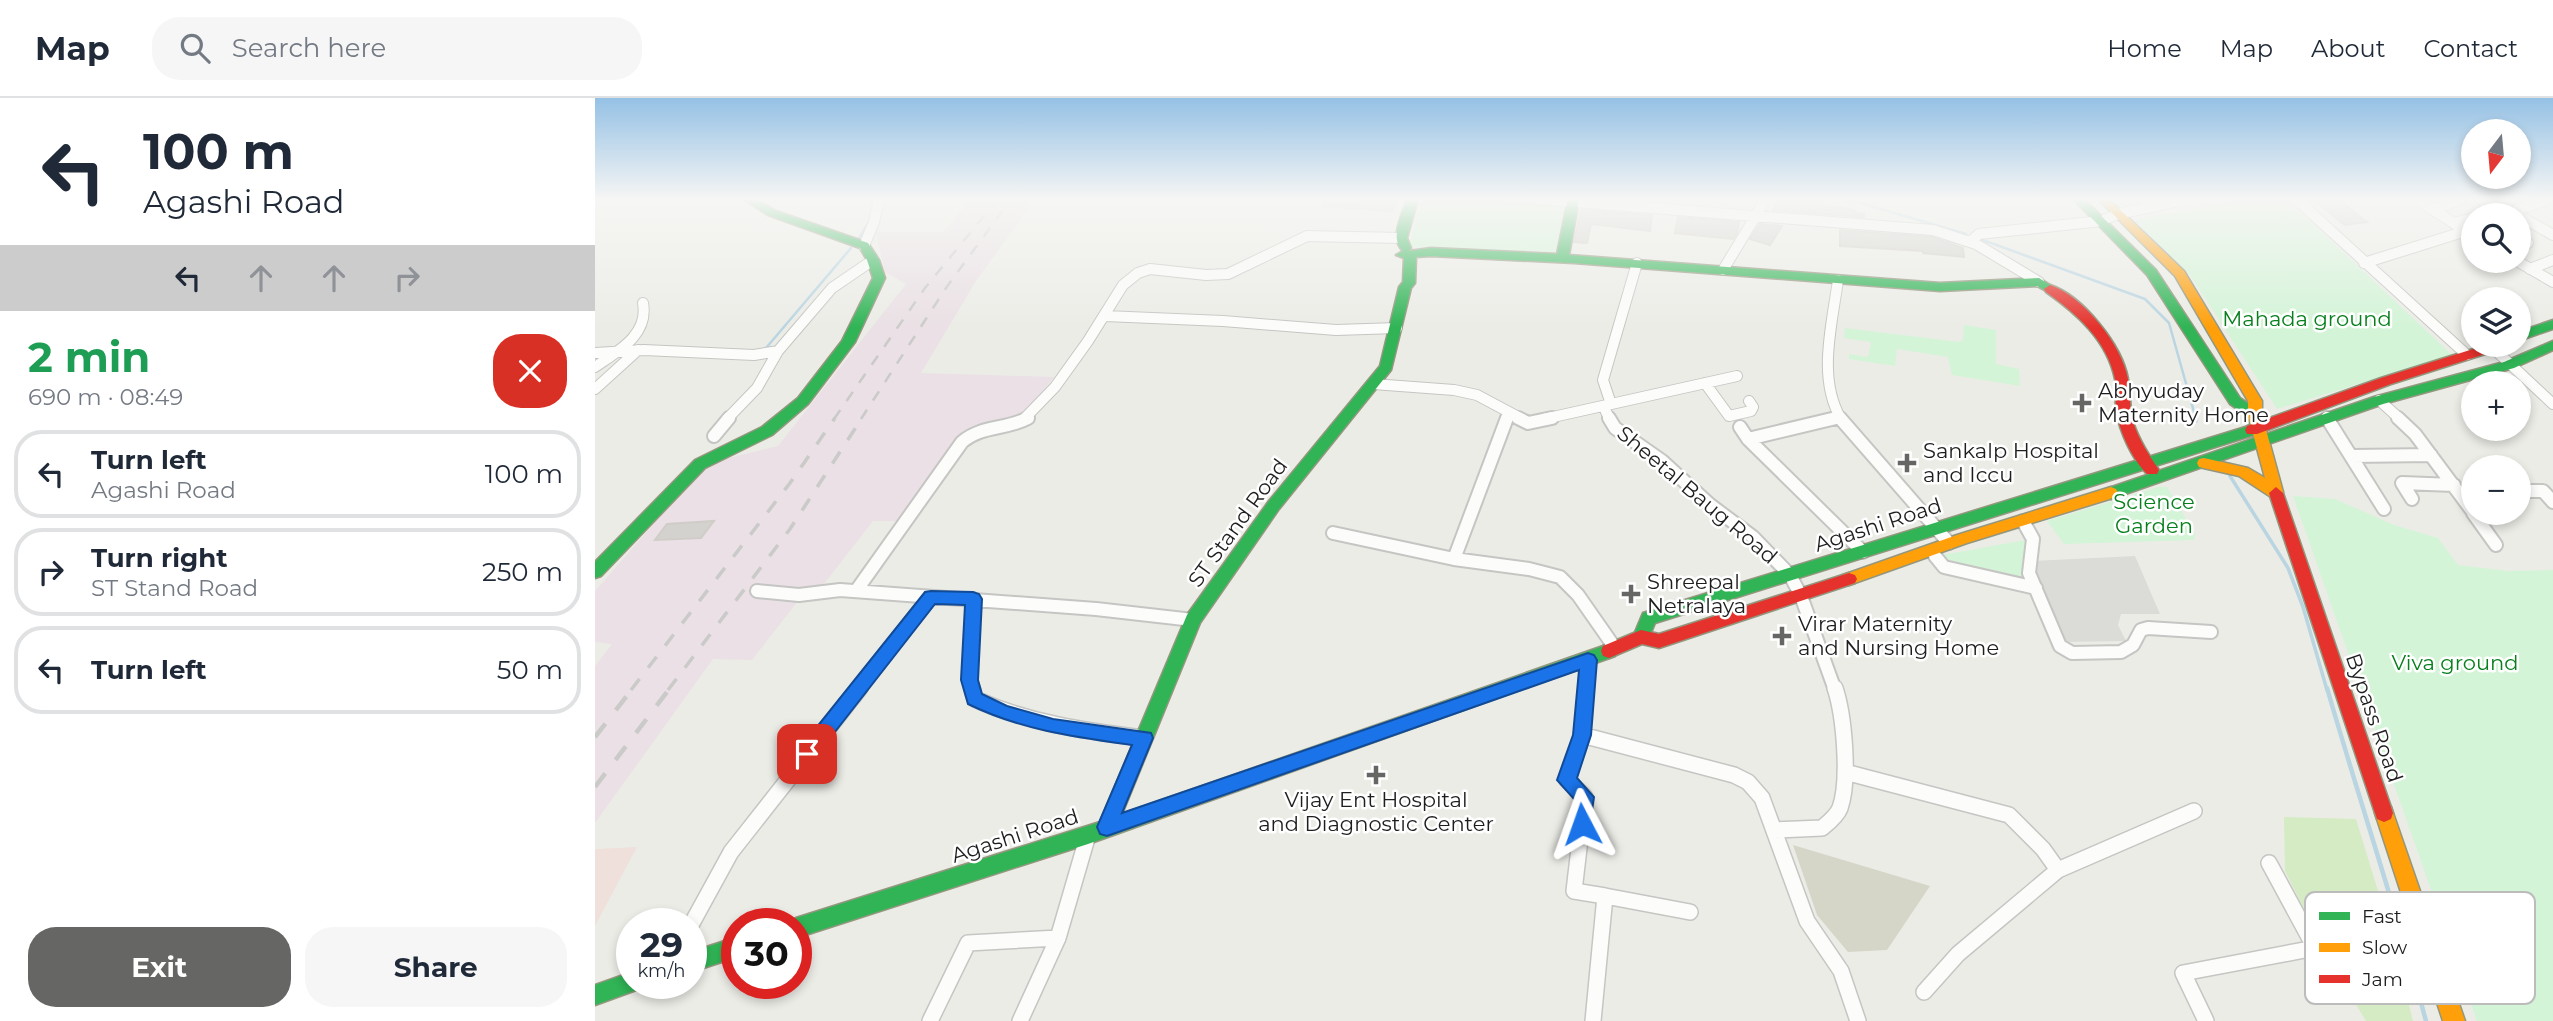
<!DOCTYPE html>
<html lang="en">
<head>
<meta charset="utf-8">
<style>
  :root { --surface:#fff; --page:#f6f6f7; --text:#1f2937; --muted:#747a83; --line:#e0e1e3; --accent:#666664 }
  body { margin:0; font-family:Montserrat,sans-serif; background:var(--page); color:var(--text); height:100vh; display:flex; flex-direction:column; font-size:26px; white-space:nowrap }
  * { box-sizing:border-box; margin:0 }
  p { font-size:23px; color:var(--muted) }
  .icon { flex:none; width:38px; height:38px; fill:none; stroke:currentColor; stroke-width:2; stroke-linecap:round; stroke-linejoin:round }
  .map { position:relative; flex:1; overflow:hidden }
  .details { display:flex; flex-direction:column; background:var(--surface); width:595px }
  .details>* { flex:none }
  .hud { background:#fff; color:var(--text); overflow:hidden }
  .needle { width:46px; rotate:196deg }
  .controls { position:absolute; left:1866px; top:21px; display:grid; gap:14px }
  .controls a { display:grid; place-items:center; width:70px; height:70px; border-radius:50%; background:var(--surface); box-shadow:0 4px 10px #0003; font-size:35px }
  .speed { position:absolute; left:21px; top:810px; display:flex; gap:14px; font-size:35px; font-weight:700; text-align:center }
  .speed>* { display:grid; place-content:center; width:91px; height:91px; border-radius:50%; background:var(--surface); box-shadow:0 4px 10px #0003; line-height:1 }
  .speed small { font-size:18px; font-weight:400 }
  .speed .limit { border:10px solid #d22; background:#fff; color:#111 }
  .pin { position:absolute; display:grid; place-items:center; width:60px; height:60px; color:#fff; margin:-30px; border-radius:14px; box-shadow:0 4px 10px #0006 }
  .me { position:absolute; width:77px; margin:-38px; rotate:356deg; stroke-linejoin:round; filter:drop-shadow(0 0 5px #0008) }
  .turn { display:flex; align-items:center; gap:24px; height:147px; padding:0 28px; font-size:32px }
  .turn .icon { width:91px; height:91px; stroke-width:2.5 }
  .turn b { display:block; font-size:49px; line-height:60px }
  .lanes { display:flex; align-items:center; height:66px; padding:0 28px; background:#0003; justify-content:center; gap:35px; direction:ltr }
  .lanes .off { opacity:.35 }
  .round { display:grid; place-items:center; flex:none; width:74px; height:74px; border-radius:28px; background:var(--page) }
  .overview { display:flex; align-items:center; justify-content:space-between; height:119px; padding:0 28px }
  h1 { font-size:42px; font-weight:700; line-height:52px; color:#1e9e55 }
  .primary-button { display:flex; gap:14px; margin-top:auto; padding:14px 28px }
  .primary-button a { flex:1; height:80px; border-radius:28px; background:var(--accent); color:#fff; font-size:28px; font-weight:700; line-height:80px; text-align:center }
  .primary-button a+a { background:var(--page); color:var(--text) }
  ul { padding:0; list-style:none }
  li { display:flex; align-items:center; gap:21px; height:88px; margin:0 14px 10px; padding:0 14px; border:4px solid var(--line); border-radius:28px }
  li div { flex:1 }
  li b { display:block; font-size:26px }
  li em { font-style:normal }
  header { display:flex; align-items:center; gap:42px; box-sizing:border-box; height:98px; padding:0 35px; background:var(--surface); border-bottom:2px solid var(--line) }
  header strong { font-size:33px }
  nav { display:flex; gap:38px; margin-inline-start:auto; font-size:24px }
  .search { width:490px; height:63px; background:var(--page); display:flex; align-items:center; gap:18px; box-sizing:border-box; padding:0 24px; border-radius:28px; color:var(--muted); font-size:26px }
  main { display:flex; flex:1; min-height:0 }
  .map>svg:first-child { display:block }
  .residential { fill:#dbdbd8 }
  .commercial { fill:#efe0db }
  .industrial { fill:#eae0e5 }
  .construction { fill:#d5d6c8 }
  .grass { fill:#d5ebc4 }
  .park { fill:#d3f4d7 }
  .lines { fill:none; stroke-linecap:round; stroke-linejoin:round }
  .stream-far2 { stroke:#b9d5e1; stroke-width:2.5 }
  .stream-far1 { stroke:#b9d5e1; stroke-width:3.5 }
  .stream { stroke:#b9d5e1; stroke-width:4.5 }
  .building { fill:#d3d2ce; stroke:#d0cdc8; stroke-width:2 }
  .street-far2-casing { stroke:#c5c5c3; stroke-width:12 }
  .street-far1-casing { stroke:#c5c5c3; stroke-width:16 }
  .street-casing { stroke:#c5c5c3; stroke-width:18 }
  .fast-casing { stroke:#92977e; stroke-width:3 }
  .slow-casing { stroke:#92977e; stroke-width:3 }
  .jam-casing { stroke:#92977e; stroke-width:3 }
  .street-far2 { stroke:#fcfcfb; stroke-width:10 }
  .street-far1 { stroke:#fcfcfb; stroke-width:12 }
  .street { stroke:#fcfcfb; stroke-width:15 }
  .fast { fill:#30b455; fill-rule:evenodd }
  .slow { fill:#ff9f0a; fill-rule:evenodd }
  .jam { fill:#e5322d; fill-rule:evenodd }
  .rail-far2 { stroke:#cacac9; stroke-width:2.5; stroke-dasharray:11 11; stroke-linecap:butt }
  .rail-far1 { stroke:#cacac9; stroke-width:3.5; stroke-dasharray:14 14; stroke-linecap:butt }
  .rail { stroke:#cacac9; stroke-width:4.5; stroke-dasharray:17 17; stroke-linecap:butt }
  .route { fill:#1a73e8; stroke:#114b97; stroke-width:2 }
  .poi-dot { fill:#666664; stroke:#fff; stroke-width:2.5 }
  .labels { text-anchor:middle; stroke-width:5; stroke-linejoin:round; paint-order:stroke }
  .park-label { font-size:21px; fill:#08801e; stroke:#fff }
  .poi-label { font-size:21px; fill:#1e1e1e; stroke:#fff; text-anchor:start }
  .street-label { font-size:21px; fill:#1e1e1e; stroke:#fff }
  .key { fill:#fff; stroke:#bcbcbc; stroke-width:2 }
  .key-label { font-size:19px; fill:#1e1e1e }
</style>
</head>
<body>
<header>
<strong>Map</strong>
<div class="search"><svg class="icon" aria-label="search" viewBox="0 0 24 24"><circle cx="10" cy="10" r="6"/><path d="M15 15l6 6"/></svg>Search here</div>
<nav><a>Home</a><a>Map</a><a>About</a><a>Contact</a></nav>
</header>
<main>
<section class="details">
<div class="hud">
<div class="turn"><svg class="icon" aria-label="left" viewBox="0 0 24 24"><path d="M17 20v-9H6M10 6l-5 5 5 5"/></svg><div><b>100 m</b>Agashi Road</div></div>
<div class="lanes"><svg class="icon" aria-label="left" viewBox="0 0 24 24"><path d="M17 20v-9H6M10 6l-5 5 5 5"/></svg><svg class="icon off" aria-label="ahead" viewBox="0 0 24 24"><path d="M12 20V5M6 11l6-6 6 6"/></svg><svg class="icon off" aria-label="ahead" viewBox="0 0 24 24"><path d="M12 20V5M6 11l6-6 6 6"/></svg><svg class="icon off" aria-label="right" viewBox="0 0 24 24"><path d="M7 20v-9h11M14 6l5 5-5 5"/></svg></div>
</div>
<div class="overview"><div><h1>2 min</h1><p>690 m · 08:49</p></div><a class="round" style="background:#d93025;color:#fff"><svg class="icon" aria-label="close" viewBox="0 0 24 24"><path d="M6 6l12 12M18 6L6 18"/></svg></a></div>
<ul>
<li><svg class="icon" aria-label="left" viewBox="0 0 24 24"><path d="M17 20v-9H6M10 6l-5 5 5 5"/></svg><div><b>Turn left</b><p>Agashi Road</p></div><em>100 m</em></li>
<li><svg class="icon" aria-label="right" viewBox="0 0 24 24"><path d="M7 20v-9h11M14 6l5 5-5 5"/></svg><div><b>Turn right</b><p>ST Stand Road</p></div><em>250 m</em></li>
<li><svg class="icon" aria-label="left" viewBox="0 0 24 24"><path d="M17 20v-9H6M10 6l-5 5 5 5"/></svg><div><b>Turn left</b></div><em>50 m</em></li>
</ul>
<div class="primary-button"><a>Exit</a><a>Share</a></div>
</section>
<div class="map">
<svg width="1958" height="923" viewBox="0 0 1958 923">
  <rect width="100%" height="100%" fill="#ecece7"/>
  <!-- residential -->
  <path class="residential" d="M1540 458 1565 516H1526L1523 527 1531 543 1467 544 1435 463Z"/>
  <!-- commercial -->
  <path class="commercial" d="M42 749 0 828V751Z"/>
  <!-- industrial -->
  <path class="industrial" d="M376 101H440L381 183 326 275 459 279 424 322 376 328 305 423H278L218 500 206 499 157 562 118 561 0 725V568L17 546 0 544V493L104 374 125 362 183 348 311 186 290 174 281 134H348Z"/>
  <!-- construction -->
  <path class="construction" d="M1198 747 1335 788 1292 852 1253 854 1222 817Z"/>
  <!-- grass -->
  <path class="grass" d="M1689 719 1761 721 1795 832 1818 923H1771L1740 872 1690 773Z"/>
  <!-- park -->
  <path class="park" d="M826 101 972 105 960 154 814 149Z
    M1652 101H1692L1857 257 1682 311 1595 177 1539 122Z
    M1369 227 1401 232V266L1424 271 1425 288 1357 277 1353 259 1302 251 1300 268 1254 261V256L1273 259 1276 244 1249 240 1250 230 1364 244 1368 242Z
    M1564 389H1572L1600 436 1599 442 1469 446 1452 423Z
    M1698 398 1740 401 1799 427 1843 440 1863 467 1913 473 1958 472V923H1882Z
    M1436 441 1429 480 1422 483 1352 466 1347 457Z"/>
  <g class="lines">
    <!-- stream-far2 -->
    <path class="stream-far2" d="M1252 101 1371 136
      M264 140 276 121
      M1385 141 1550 201 1574 225 1601 321
      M171 250 256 150"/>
    <!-- stream-far1 -->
    <path class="stream-far1" d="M1600 320 1601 323
      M1635 378 1693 470 1708 509 1732 592"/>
    <!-- stream -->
    <path class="stream" d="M1732 590C1764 701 1801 811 1831 923"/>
  </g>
  <!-- building -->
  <path class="building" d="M728 101H802L797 113 728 108Z
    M1183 101 1230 102 1228 107 1260 112V115L1269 116V119L1178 112Z
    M1717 101H1743L1772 124 1750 127Z
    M986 112 1057 117 1055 133 996 126 992 145 979 144Z
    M1083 119 1144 124 1142 135 1138 141 1080 135Z
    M1165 126 1187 128 1175 147 1155 141Z
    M1245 132 1337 139 1368 150 1369 159 1328 155V153L1245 148Z
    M119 423 106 440 60 442 72 426Z"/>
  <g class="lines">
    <defs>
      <path id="street-far2" d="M943 101 1338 132 1381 146 1444 184
        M1701 101 1872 257
        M1821 101 1874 135
        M1885 101 1901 112 1890 117
        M1838 112 1866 101
        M1923 117 1919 113 1951 102
        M1923 117 1958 137
        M1859 125 1878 120
        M1923 137 1933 145 1923 150
        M1376 143 1384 136 1506 123 1523 116 1593 101
        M269 148 279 124 284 101
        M1922 163 1958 184
        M1769 165 1871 133
        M1935 171 1958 162
        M1128 172 1171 101
        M1243 182C1237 227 1222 280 1246 321
        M510 218 628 223 741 232 802 230
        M1897 249 1958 306
        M0 255 49 252 159 257 183 253 237 190 278 162
        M0 269C23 253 54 237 48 205
        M1110 285 1134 318 1156 313 1158 309 1154 303
        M778 286 859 292 882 297 927 321
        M0 291 43 252
        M1784 302 1805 321
        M1016 306 1008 282 1042 165
        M1011 314 1015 321
        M1732 319 1734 321
        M132 321 162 290 183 253
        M429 321 460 289 493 243 528 187 543 175 555 171 611 177 633 176 712 138 806 140
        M912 321 914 315
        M949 321 1142 278
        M1234 321 1244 319"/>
      <path id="street-far1" d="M923 320 933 325 957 320
        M1014 320 1020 330 1067 363 1114 406 1158 439 1195 477 1206 498 1240 592
        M1245 320 1354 445
        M1732 320 1789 411
        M1803 320 1820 336 1878 414
        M1145 329 1153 341 1268 454
        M119 338 134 320
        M1153 341 1241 320
        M1757 358 1836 357
        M1923 393H1948L1958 404
        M1817 401 1807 385 1859 387
        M1878 415 1901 447
        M1428 423 1438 441 1434 475 1465 548 1477 555 1526 554 1538 547 1546 532 1553 530 1616 534
        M738 435 859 461 934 471 965 479 983 497 1020 550
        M1340 458 1349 469 1441 490
        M859 461 912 320
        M162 493 204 497 245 492 501 511 598 522
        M261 493 367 344C387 327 411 332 433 320
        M263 592 336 499
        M377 592 374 582 378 501
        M991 592 993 562"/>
      <path id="street" d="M377 590 380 601C434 625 490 633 549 640
        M991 590 987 637 972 682 990 699 979 793 1010 798 998 923
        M987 637 1139 677 1153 684 1167 700 1212 823 1246 873 1263 923
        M1250 674 1414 717 1448 751 1463 772
        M1180 732 1227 730C1233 725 1242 718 1245 710 1255 682 1249 617 1240 590
        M1010 798 1095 814
        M96 827 136 754 265 590
        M1329 894 1363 856 1463 772 1599 713
        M335 923 373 845 463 840
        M425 923 463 840 493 737
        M1611 923 1588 875 1720 850 1674 765"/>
      <path id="fast" d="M148 101H161L181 113 273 145 284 162 290 180 260 244 213 306 177 337 110 370 6 478 0 480V464L100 362 167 329 203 300 247 243 278 180 272 162 265 150 173 117Z
        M812 101H823L812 140 816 150 814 153 836 150 962 156 973 101H984L974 157 1345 185 1444 180 1461 191 1455 195 1442 188 1345 193 979 165 836 158 821 159 820 185 816 190 796 272 684 411 605 525 527 716 1014 546 1020 548 1022 553 1020 558 493 746 201 840V826H193L201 820 505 724 592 517 674 403 785 268 804 189 808 184 809 160 801 157 808 153C794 141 807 117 812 101Z
        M1478 101H1489L1561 172 1645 300 1665 314 1667 317 1665 320H1655L1635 306 1552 177Z
        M1958 222V231L1923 243V234Z
        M1958 243V252L1919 270 1788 306 1516 401 1509 395 1511 391 1779 299 1909 264Z
        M1657 327 1664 332 1662 336 1060 525 1052 544 1046 546 1040 544 1038 539 1048 515Z
        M142 839V859L96 874V854Z
        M37 874V886H47L44 891 0 907V887Z"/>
      <path id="slow" d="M1503 101H1514L1589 173 1667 303V317L1688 394 1686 399H1676L1644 378 1604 369 1602 365 1604 361 1609 360 1653 370 1670 380 1653 317V303L1580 178Z
        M1516 389 1521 391 1523 395 1521 399 1372 445 1254 487 1248 485 1246 481 1248 477 1362 437Z
        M1789 706 1796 709 1798 715 1870 923H1848L1780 715 1782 709Z"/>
      <path id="jam" d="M1455 187C1488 198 1527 247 1533 281 1536 295 1534 310 1538 324 1544 342 1554 357 1564 372L1562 376H1552C1537 361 1525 334 1521 313 1520 302 1522 291 1520 281 1512 242 1481 215 1451 194L1449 191Z
        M1891 247H1911L1909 250 1796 286 1662 336H1652L1650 332 1652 328 1786 280Z
        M1681 389 1688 395 1798 715 1796 721 1789 724 1782 721 1780 715 1674 395Z
        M1254 475 1260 477 1262 481 1260 485 1064 550 1047 546 1014 560 1008 558 1006 553 1008 548 1046 532 1064 536Z"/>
    </defs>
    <!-- street-far2 casing -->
    <use href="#street-far2" class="street-far2-casing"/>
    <!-- street-far1 casing -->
    <use href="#street-far1" class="street-far1-casing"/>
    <!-- street casing -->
    <use href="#street" class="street-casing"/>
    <!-- fast casing -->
    <use href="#fast" class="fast-casing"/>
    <!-- slow casing -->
    <use href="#slow" class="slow-casing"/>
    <!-- jam casing -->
    <use href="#jam" class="jam-casing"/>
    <!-- street-far2 -->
    <use href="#street-far2" class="street-far2"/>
    <!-- street-far1 -->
    <use href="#street-far1" class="street-far1"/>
    <!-- street -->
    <use href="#street" class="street"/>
    <!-- fast -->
    <use href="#fast" class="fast"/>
    <!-- slow -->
    <use href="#slow" class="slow"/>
    <!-- jam -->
    <use href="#jam" class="jam"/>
    <!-- rail-far2 -->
    <path class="rail-far2" d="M239 321 330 190 403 101
      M266 321 351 190 416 101"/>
    <!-- rail-far1 -->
    <path class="rail-far1" d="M36 592 195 385 240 320
      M73 592 195 431 267 320"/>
    <!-- rail -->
    <path class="rail" d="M0 639 38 590
      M0 689 75 590"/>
  </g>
  <!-- sky -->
  <linearGradient id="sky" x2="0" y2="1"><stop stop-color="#95c1e5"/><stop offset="0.44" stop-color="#f6f6f4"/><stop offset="1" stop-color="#f6f6f4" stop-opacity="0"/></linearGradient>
  <rect width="1958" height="230" fill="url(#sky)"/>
  <!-- route -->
  <path class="route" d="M336 493 378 494 384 496 387 501 383 582 387 596 412 608 458 621 556 635 558 640 527 715 993 555 999 557 1002 562 996 637 982 680 999 699 994 733 987 735 980 733 977 726 980 702 962 682 978 637 984 572 512 738 505 736 502 729 537 647C480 639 426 632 373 606L366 582 370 507 340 506 218 662 212 664 205 662 203 656 205 650 330 494Z"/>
  <!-- markers -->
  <g class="poi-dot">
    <path d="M1483.5 294.5h7v7h7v7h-7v7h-7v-7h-7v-7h7z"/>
    <path d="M1308.5 354.5h7v7h7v7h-7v7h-7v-7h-7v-7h7z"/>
    <path d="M1032.5 485.5h7v7h7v7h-7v7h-7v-7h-7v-7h7z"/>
    <path d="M1183.5 527.5h7v7h7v7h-7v7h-7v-7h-7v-7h7z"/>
    <path d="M777.5 666.5h7v7h7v7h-7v7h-7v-7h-7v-7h7z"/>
  </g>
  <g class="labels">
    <!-- park labels -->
    <g class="park-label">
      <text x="1712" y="228">Mahada ground</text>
      <text x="1559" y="411">Science<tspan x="1559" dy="24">Garden</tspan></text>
      <text x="1860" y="572">Viva ground</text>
    </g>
    <!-- poi labels -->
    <g class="poi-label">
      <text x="1503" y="300">Abhyuday<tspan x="1503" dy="24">Maternity Home</tspan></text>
      <text x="1328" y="360">Sankalp Hospital<tspan x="1328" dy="24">and Iccu</tspan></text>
      <text x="1052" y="491">Shreepal<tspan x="1052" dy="24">Netralaya</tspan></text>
      <text x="1203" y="533">Virar Maternity<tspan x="1203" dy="24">and Nursing Home</tspan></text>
      <text x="781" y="709" text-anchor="middle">Vijay Ent Hospital<tspan x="781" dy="24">and Diagnostic Center</tspan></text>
    </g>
    <!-- street labels -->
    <g class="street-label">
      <text transform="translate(1102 397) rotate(40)" y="7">Sheetal Baug Road</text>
      <text transform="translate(643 425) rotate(-54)" y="7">ST Stand Road</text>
      <text transform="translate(1283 427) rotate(-18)" y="7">Agashi Road</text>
      <text transform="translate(1779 620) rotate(71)" y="7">Bypass Road</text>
      <text transform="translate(420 738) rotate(-18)" y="7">Agashi Road</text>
    </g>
  </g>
  <!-- legend -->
  <rect x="1710" y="794" width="230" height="112" rx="10" class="key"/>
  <rect x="1724" y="814" width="31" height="8" fill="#30b455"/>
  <rect x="1724" y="845" width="31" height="9" fill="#ff9f0a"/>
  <rect x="1724" y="877" width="31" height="8" fill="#e5322d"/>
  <g class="key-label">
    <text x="1767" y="825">Fast</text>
    <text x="1767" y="856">Slow</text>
    <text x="1767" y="888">Jam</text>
  </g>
</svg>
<div class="controls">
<a><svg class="needle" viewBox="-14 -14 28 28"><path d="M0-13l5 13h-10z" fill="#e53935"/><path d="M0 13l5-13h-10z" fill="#747a83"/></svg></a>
<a><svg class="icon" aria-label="search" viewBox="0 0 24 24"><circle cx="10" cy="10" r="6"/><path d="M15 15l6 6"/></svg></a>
<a><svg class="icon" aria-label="layers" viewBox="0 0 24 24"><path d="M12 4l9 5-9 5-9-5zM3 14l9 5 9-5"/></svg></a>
<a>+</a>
<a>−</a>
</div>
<div class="speed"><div>29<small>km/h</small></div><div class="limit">30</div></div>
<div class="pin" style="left:212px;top:656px;background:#d93025"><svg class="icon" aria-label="arrive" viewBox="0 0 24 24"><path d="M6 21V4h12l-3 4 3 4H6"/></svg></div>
<svg class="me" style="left:987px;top:726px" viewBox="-20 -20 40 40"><path d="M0-17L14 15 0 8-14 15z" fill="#1a73e8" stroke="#fff" stroke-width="4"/></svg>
</div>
</main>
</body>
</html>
